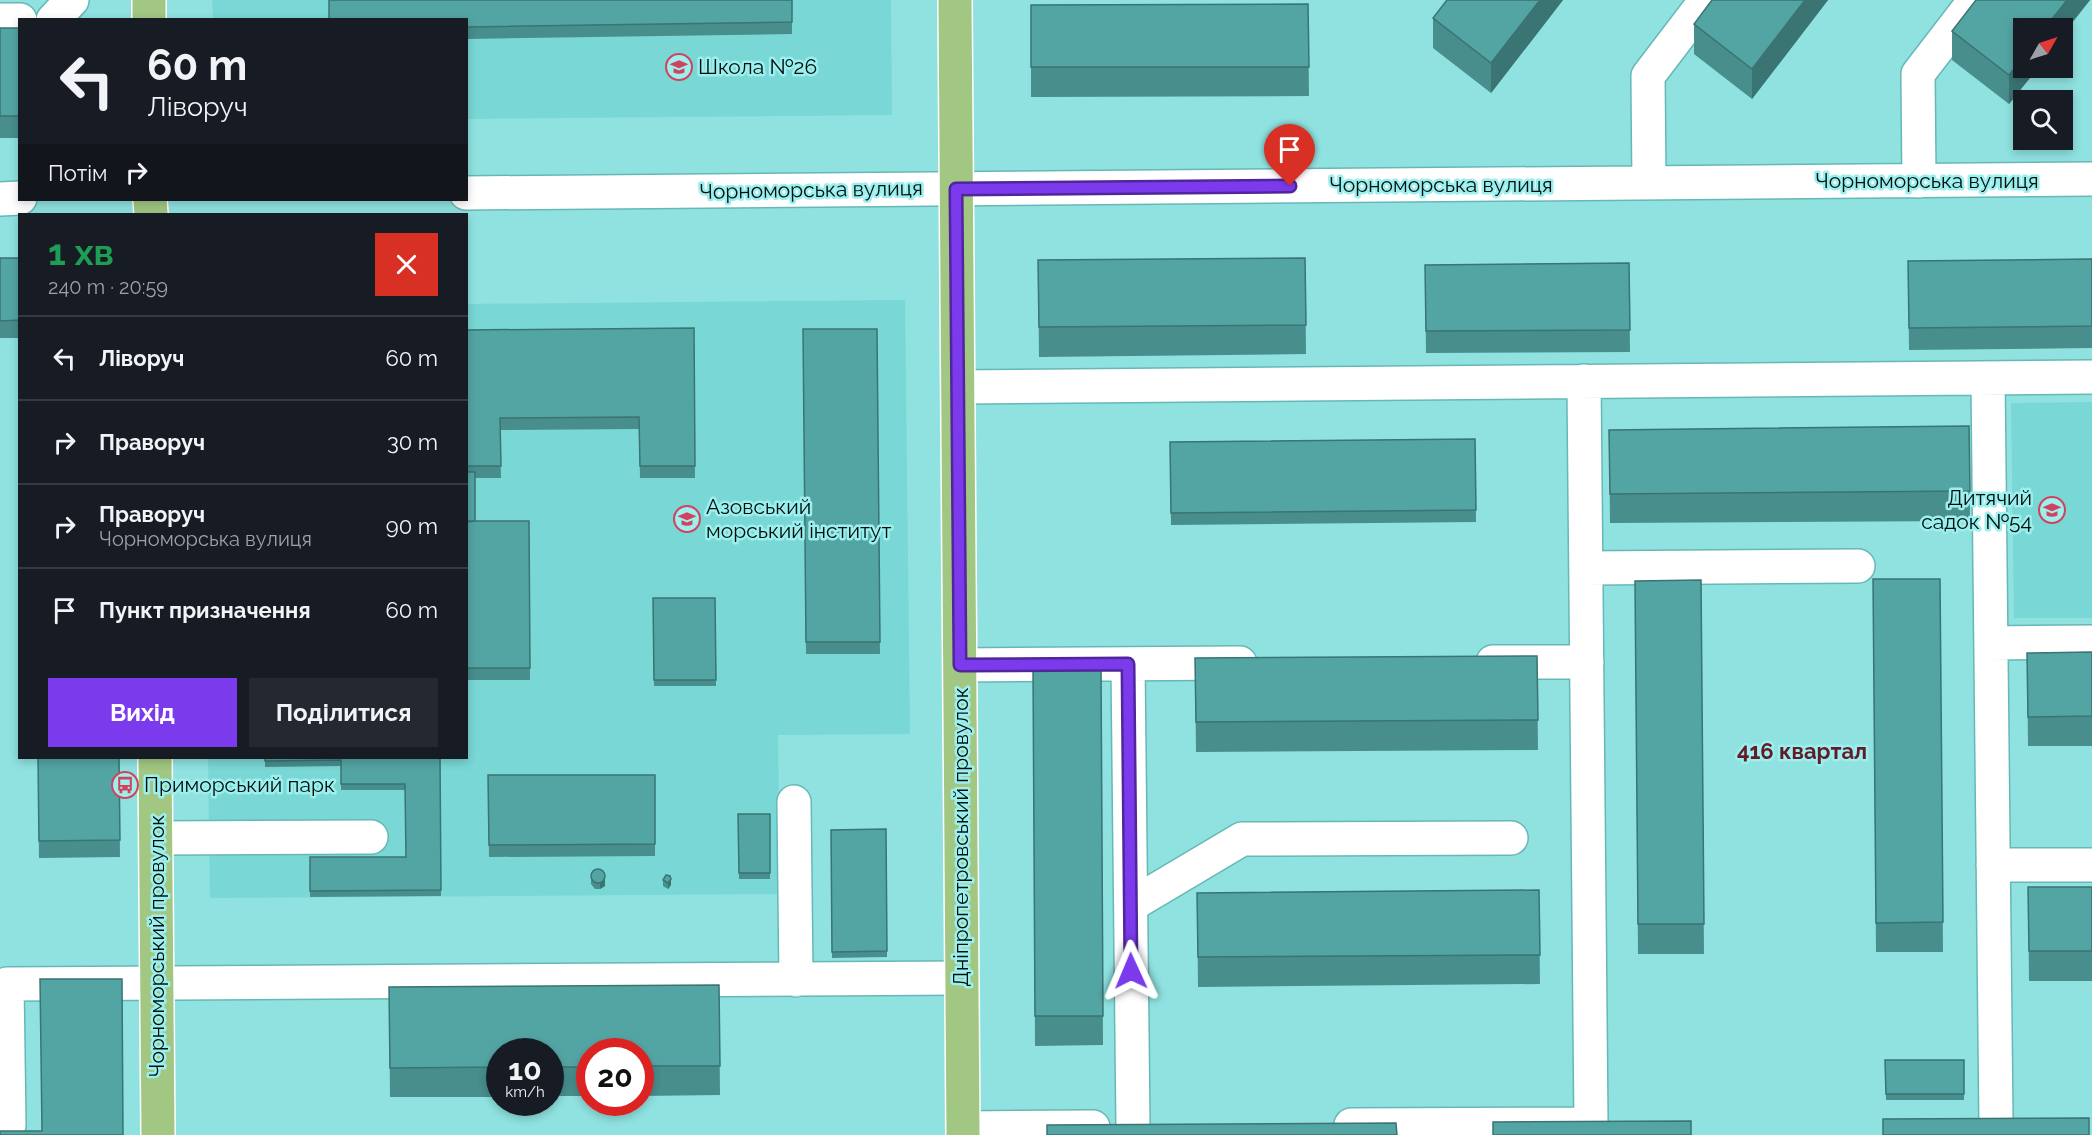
<!DOCTYPE html>
<html lang="uk">
<head>
<meta charset="utf-8">
<style>
  :root { --surface:#171b24; --page:#242831; --text:#f1f3f6; --muted:#9ea1a6; --line:#363941; --accent:#7c3aed }
  body { margin:0; font-family:Raleway,sans-serif; background:var(--page); color:var(--text); height:100vh; display:flex; flex-direction:column; font-size:22px; white-space:nowrap }
  * { box-sizing:border-box; margin:0 }
  p { font-size:20px; color:var(--muted) }
  .icon { flex:none; width:33px; height:33px; fill:none; stroke:currentColor; stroke-width:2; stroke-linecap:round; stroke-linejoin:round }
  .map { position:relative; flex:1; overflow:hidden }
  .sheet { position:absolute; left:18px; top:213px; width:450px; height:546px; display:flex; flex-direction:column; background:var(--surface); border-radius:0px; box-shadow:0 3px 9px #0003 }
  .sheet>* { flex:none }
  .hud { position:absolute; left:18px; top:18px; width:450px; height:183px; border-radius:0px; box-shadow:0 3px 9px #0003; background:#171b24; color:var(--text); overflow:hidden }
  .needle { width:39px; rotate:51deg }
  .controls { position:absolute; left:2013px; top:18px; display:grid; gap:12px }
  .controls a { display:grid; place-items:center; width:60px; height:60px; border-radius:0px; background:var(--surface); box-shadow:0 3px 9px #0003; font-size:30px }
  .speed { position:absolute; left:486px; top:1038px; display:flex; gap:12px; font-size:30px; font-weight:700; text-align:center }
  .speed>* { display:grid; place-content:center; width:78px; height:78px; border-radius:50%; background:var(--surface); box-shadow:0 3px 9px #0003; line-height:1 }
  .speed small { font-size:15px; font-weight:400 }
  .speed .limit { border:9px solid #d22; background:#fff; color:#111 }
  .pin { position:absolute; display:grid; place-items:center; width:51px; height:51px; color:#fff; margin:-62px -26px; border-radius:50% 50% 50% 0; rotate:-45deg; box-shadow:0 0 6px #0007 }
  .pin .icon { rotate:45deg }
  .me { position:absolute; width:66px; margin:-33px; rotate:359deg; stroke-linejoin:round; filter:drop-shadow(0 0 4px #0008) }
  .turn { display:flex; align-items:center; gap:21px; height:126px; padding:0 30px; font-size:27px }
  .turn .icon { width:78px; height:78px; stroke-width:2.5 }
  .turn b { display:block; font-size:42px; line-height:51px }
  .then { display:flex; align-items:center; height:57px; padding:0 30px; background:#0003; gap:12px; font-size:22px }
  .round { display:grid; place-items:center; flex:none; width:63px; height:63px; border-radius:0px; background:var(--page) }
  .headline { display:flex; align-items:center; justify-content:space-between; height:102px; padding:0 30px }
  h1 { font-size:36px; font-weight:700; line-height:45px; color:#1e9e55 }
  .button { display:flex; gap:12px; margin-top:auto; padding:12px 30px }
  .button a { flex:1; height:69px; border-radius:0px; background:var(--accent); color:#fff; font-size:24px; font-weight:700; line-height:69px; text-align:center }
  .button a+a { background:var(--page); color:var(--text) }
  ul { padding:0; list-style:none }
  li { display:flex; align-items:center; gap:18px; height:84px; padding:0 30px; border-top:2px solid var(--line) }
  li div { flex:1 }
  li b { display:block; font-size:22px }
  li em { font-style:normal }
  .map>svg:first-child { display:block }
  .built { fill:#79d7d5 }
  .lines { fill:none; stroke-linecap:round; stroke-linejoin:round }
  .minor-casing { stroke:#66b8b6; stroke-width:36 }
  .major-casing { stroke:#fff; stroke-width:36 }
  .minor { stroke:#fff; stroke-width:33 }
  .major { stroke:#a1c782; stroke-width:33 }
  .wall { fill:#478e8d }
  .shaded-wall { fill:#3a7473 }
  .building { fill:#53a5a4; stroke:#3a7473; stroke-width:1.5 }
  .route-casing { stroke:#51269a; stroke-width:15 }
  .route { stroke:#7c3aed; stroke-width:10 }
  .labels { text-anchor:middle; stroke-width:5; stroke-linejoin:round; paint-order:stroke }
  .poi-label { font-size:21px; fill:#001010; stroke:#9cefed; text-anchor:start }
  .street-label { font-size:21px; fill:#001010; stroke:#9cefed }
  .neighbourhood-label { font-size:22px; font-weight:bold; fill:#611c28; stroke:#9cefed }
</style>
</head>
<body>
<div class="map">
<svg width="2092" height="1135" viewBox="0 0 2092 1135">
  <rect width="100%" height="100%" fill="#8fe2e0"/>
  <!-- built -->
  <path class="built" d="M212 0H891L892 115 467 119 466 20 213 19Z
    M905 300 910 734 778 735 780 894 210 898 208 758H466L467 304Z
    M2092 402V618H2014L2011 403Z"/>
  <g class="lines">
    <defs>
      <path id="minor" d="M0 20H20
        M53 20 72 0
        M1919 181 1918 74 1975 0
        M1649 183 1648 76 1706 0
        M466 193 2092 179
        M0 199 20 198
        M1988 378 1996 1123
        M958 387 2092 377
        M1586 568 1858 566
        M1991 643 2092 642
        M1493 662H1587
        M1128 664 1133 1127
        M960 665 1240 663
        M794 802 796 980
        M156 838 371 837
        M1993 865H2092
        M1131 905 1242 839 1511 838
        M0 1125H9L7 984 962 978
        M1351 1125 1591 1124 1584 381
        M963 1128 1093 1127"/>
      <path id="major" d="M149 0V20
        M955 0 963 1135
        M150 200 151 214
        M155 758 158 1135"/>
    </defs>
    <!-- minor casing -->
    <use href="#minor" class="minor-casing"/>
    <!-- major casing -->
    <use href="#major" class="major-casing"/>
    <!-- minor -->
    <use href="#minor" class="minor"/>
    <!-- major -->
    <use href="#major" class="major"/>
  </g>
  <!-- wall -->
  <path class="wall" d="M792 0V34L466 39V20Z
    M1447 0H1563L1491 93 1433 48V18Z
    M1712 0H1828L1752 99 1694 54V24Z
    M1976 0H2090L2009 104 1952 60V31Z
    M1308 4 1309 96 1031 97V5Z
    M0 28H20V138H0Z
    M0 258H20V338H0Z
    M1305 258 1306 354 1039 357 1038 260Z
    M2092 259V348L1909 350 1908 261Z
    M1629 263 1630 352 1426 353 1425 265Z
    M694 328 695 478H640L639 429 500 430 501 478H475V521H529L530 680H466V330Z
    M803 329H877L880 654H806Z
    M1969 426 1970 521 1610 523 1609 430Z
    M1475 439 1476 522 1171 525 1170 442Z
    M1873 579H1940L1943 952H1876Z
    M1701 580 1704 954H1638L1635 581Z
    M653 598H715L716 686H654Z
    M2092 652V746H2028L2027 653Z
    M1537 656 1538 750 1196 752 1195 658Z
    M1033 668H1101L1103 1045 1035 1046Z
    M38 758H119L120 857 39 858Z
    M265 758H440L441 896 310 897V857H406L405 790H341V766L265 767Z
    M488 775H655V856L489 857Z
    M738 814H770V879H739Z
    M886 829 887 957 832 958 831 830Z
    M666 875 671 885 668 889 663 886V880Z
    M591 878 605 880V886L600 889H595L591 884Z
    M2028 887H2092V981H2029Z
    M1539 890 1540 984 1198 987 1197 893Z
    M719 985 720 1095 640 1096V1052H590V1096H550V1052H500V1097H390L389 987Z
    M1885 1060H1964V1100H1886Z"/>
  <!-- shaded-wall -->
  <path class="shaded-wall" d="M1540 0H1563L1491 93V63Z
    M1805 0H1828L1752 99V69Z
    M2067 0H2090L2062 35V28H2045Z
    M2024 56V68H2038L2009 104V75Z
    M605 874V886L600 889V883Z
    M671 879V885L668 889V883Z"/>
  <!-- building -->
  <path class="building" d="M329 0H792V22L466 27V20H329Z
    M1447 0H1540L1491 63 1433 18Z
    M1712 0H1805L1752 69 1694 24Z
    M1976 0H2067L2045 28H2024V56L2009 75 1952 31Z
    M1308 4 1309 67H1031V5Z
    M0 28H20V116H0Z
    M0 258H20V320L0 321Z
    M1305 258 1306 325 1039 327 1038 260Z
    M2092 259V326L1909 328 1908 261Z
    M1629 263 1630 330 1426 331 1425 265Z
    M694 328 695 466H640L639 417 500 418 501 466H466V330Z
    M803 329H877L880 642H806Z
    M1969 426 1970 491 1610 494 1609 430Z
    M1475 439 1476 510 1171 513 1170 442Z
    M466 472H475V521L466 522Z
    M466 521H529L530 668H466Z
    M1873 579H1940L1943 922 1876 923Z
    M1701 580 1704 924H1638L1635 581Z
    M653 598H715L716 680H654Z
    M2092 652V716L2028 717 2027 653Z
    M1537 656 1538 720 1196 722 1195 658Z
    M1033 668H1101L1103 1016H1035Z
    M38 758H119L120 840 39 841Z
    M265 758H440L441 890 310 891V857H406L405 784H341V760L265 761Z
    M488 775H655V844L489 845Z
    M738 814H770V873H739Z
    M886 829 887 951 832 952 831 830Z
    M591 876a7 7 0 1 1 14 0a7 7 0 1 1-14 0Z
    M666 875 670 876 671 879 668 883 663 880Z
    M2028 887H2092V951H2029Z
    M1539 890 1540 955 1198 957 1197 893Z
    M40 979H122L123 1135H0V1131H42Z
    M719 985 720 1066H640V1052H590V1067H550V1052H500V1067L390 1068 389 987Z
    M1885 1060H1964V1094H1886Z
    M2089 1118V1135H1883V1119Z
    M1691 1121V1135H1493V1122Z
    M1396 1123 1397 1135H1047V1125Z"/>
  <g class="lines">
    <defs>
      <path id="route" d="M1131 971 1128 664 960 665 956 189 1290 186"/>
    </defs>
    <!-- route casing -->
    <use href="#route" class="route-casing"/>
    <!-- route -->
    <use href="#route" class="route"/>
  </g>
  <!-- icons -->
  <defs>
    <symbol id="school-ring" viewBox="-11 -11 22 22"><circle r="9.5" fill="#9cefed" stroke="#d2425d" stroke-width="1.5"/><path d="M0-5L7-2L0 1L-7-2ZM-4 1L0 2.5L4 1V4Q0 6-4 4Z" fill="#d2425d"/></symbol>
    <symbol id="university-ring" viewBox="-11 -11 22 22"><circle r="9.5" fill="#9cefed" stroke="#d2425d" stroke-width="1.5"/><path d="M0-5L7-2L0 1L-7-2ZM-4 1L0 2.5L4 1V4Q0 6-4 4Z" fill="#d2425d"/></symbol>
    <symbol id="bus-ring" viewBox="-11 -11 22 22"><circle r="9.5" fill="#9cefed" stroke="#d2425d" stroke-width="1.5"/><path d="M-5-6H5V4H4V6H2V4H-2V6H-4V4H-5ZM-3.5-4V0h7V-4ZM-3.5 1.2v1.5H-2V1.2ZM2 1.2v1.5H3.5V1.2Z" fill="#d2425d"/></symbol>
  </defs>
  <g fill-rule="evenodd">
    <use href="#school-ring" x="664" y="52" width="30" height="30"/>
    <use href="#school-ring" x="2037" y="495" width="30" height="30"/>
    <use href="#university-ring" x="672" y="504" width="30" height="30"/>
    <use href="#bus-ring" x="110" y="770" width="30" height="30"/>
  </g>
  <g class="labels">
    <!-- poi labels -->
    <g class="poi-label">
      <text x="698" y="74">Школа №26</text>
      <text x="2032" y="505" text-anchor="end">Дитячий<tspan x="2032" dy="24">садок №54</tspan></text>
      <text x="706" y="514">Азовський<tspan x="706" dy="24">морський інститут</tspan></text>
      <text x="144" y="792">Приморський парк</text>
    </g>
    <!-- street labels -->
    <g class="street-label">
      <text x="1927" y="188">Чорноморська вулиця</text>
      <text x="1441" y="192">Чорноморська вулиця</text>
      <text transform="translate(811 190) rotate(-1)" y="7">Чорноморська вулиця</text>
      <text transform="translate(961 837) rotate(-90)" y="7">Дніпропетровський провулок</text>
      <text transform="translate(157 946) rotate(-90)" y="7">Чорноморський провулок</text>
    </g>
    <!-- neighbourhood labels -->
    <g class="neighbourhood-label">
      <text x="1802" y="759">416 квартал</text>
    </g>
  </g>
</svg>
<div class="controls">
<a><svg class="needle" viewBox="-14 -14 28 28"><path d="M0-13l5 13h-10z" fill="#e53935"/><path d="M0 13l5-13h-10z" fill="#9ea1a6"/></svg></a>
<a><svg class="icon" aria-label="search" viewBox="0 0 24 24"><circle cx="10" cy="10" r="6"/><path d="M15 15l6 6"/></svg></a>
</div>
<div class="speed"><div>10<small>km/h</small></div><div class="limit">20</div></div>
<div class="pin" style="left:1290px;top:186px;background:#d93025"><svg class="icon" aria-label="arrive" viewBox="0 0 24 24"><path d="M6 21V4h12l-3 4 3 4H6"/></svg></div>
<svg class="me" style="left:1131px;top:971px" viewBox="-20 -20 40 40"><path d="M0-17L14 15 0 8-14 15z" fill="#7c3aed" stroke="#fff" stroke-width="4"/></svg>
<div class="hud">
<div class="turn"><svg class="icon" aria-label="left" viewBox="0 0 24 24"><path d="M17 20v-9H6M10 6l-5 5 5 5"/></svg><div><b>60 m</b>Ліворуч</div></div>
<div class="then">Потім<svg class="icon" aria-label="right" viewBox="0 0 24 24"><path d="M7 20v-9h11M14 6l5 5-5 5"/></svg></div>
</div>
<section class="sheet">
<div class="headline"><div><h1>1 хв</h1><p>240 m · 20:59</p></div><a class="round" style="background:#d93025;color:#fff"><svg class="icon" aria-label="close" viewBox="0 0 24 24"><path d="M6 6l12 12M18 6L6 18"/></svg></a></div>
<ul>
<li><svg class="icon" aria-label="left" viewBox="0 0 24 24"><path d="M17 20v-9H6M10 6l-5 5 5 5"/></svg><div><b>Ліворуч</b></div><em>60 m</em></li>
<li><svg class="icon" aria-label="right" viewBox="0 0 24 24"><path d="M7 20v-9h11M14 6l5 5-5 5"/></svg><div><b>Праворуч</b></div><em>30 m</em></li>
<li><svg class="icon" aria-label="right" viewBox="0 0 24 24"><path d="M7 20v-9h11M14 6l5 5-5 5"/></svg><div><b>Праворуч</b><p>Чорноморська вулиця</p></div><em>90 m</em></li>
<li><svg class="icon" aria-label="arrive" viewBox="0 0 24 24"><path d="M6 21V4h12l-3 4 3 4H6"/></svg><div><b>Пункт призначення</b></div><em>60 m</em></li>
</ul>
<div class="button"><a>Вихід</a><a>Поділитися</a></div>
</section>
</div>
</body>
</html>
